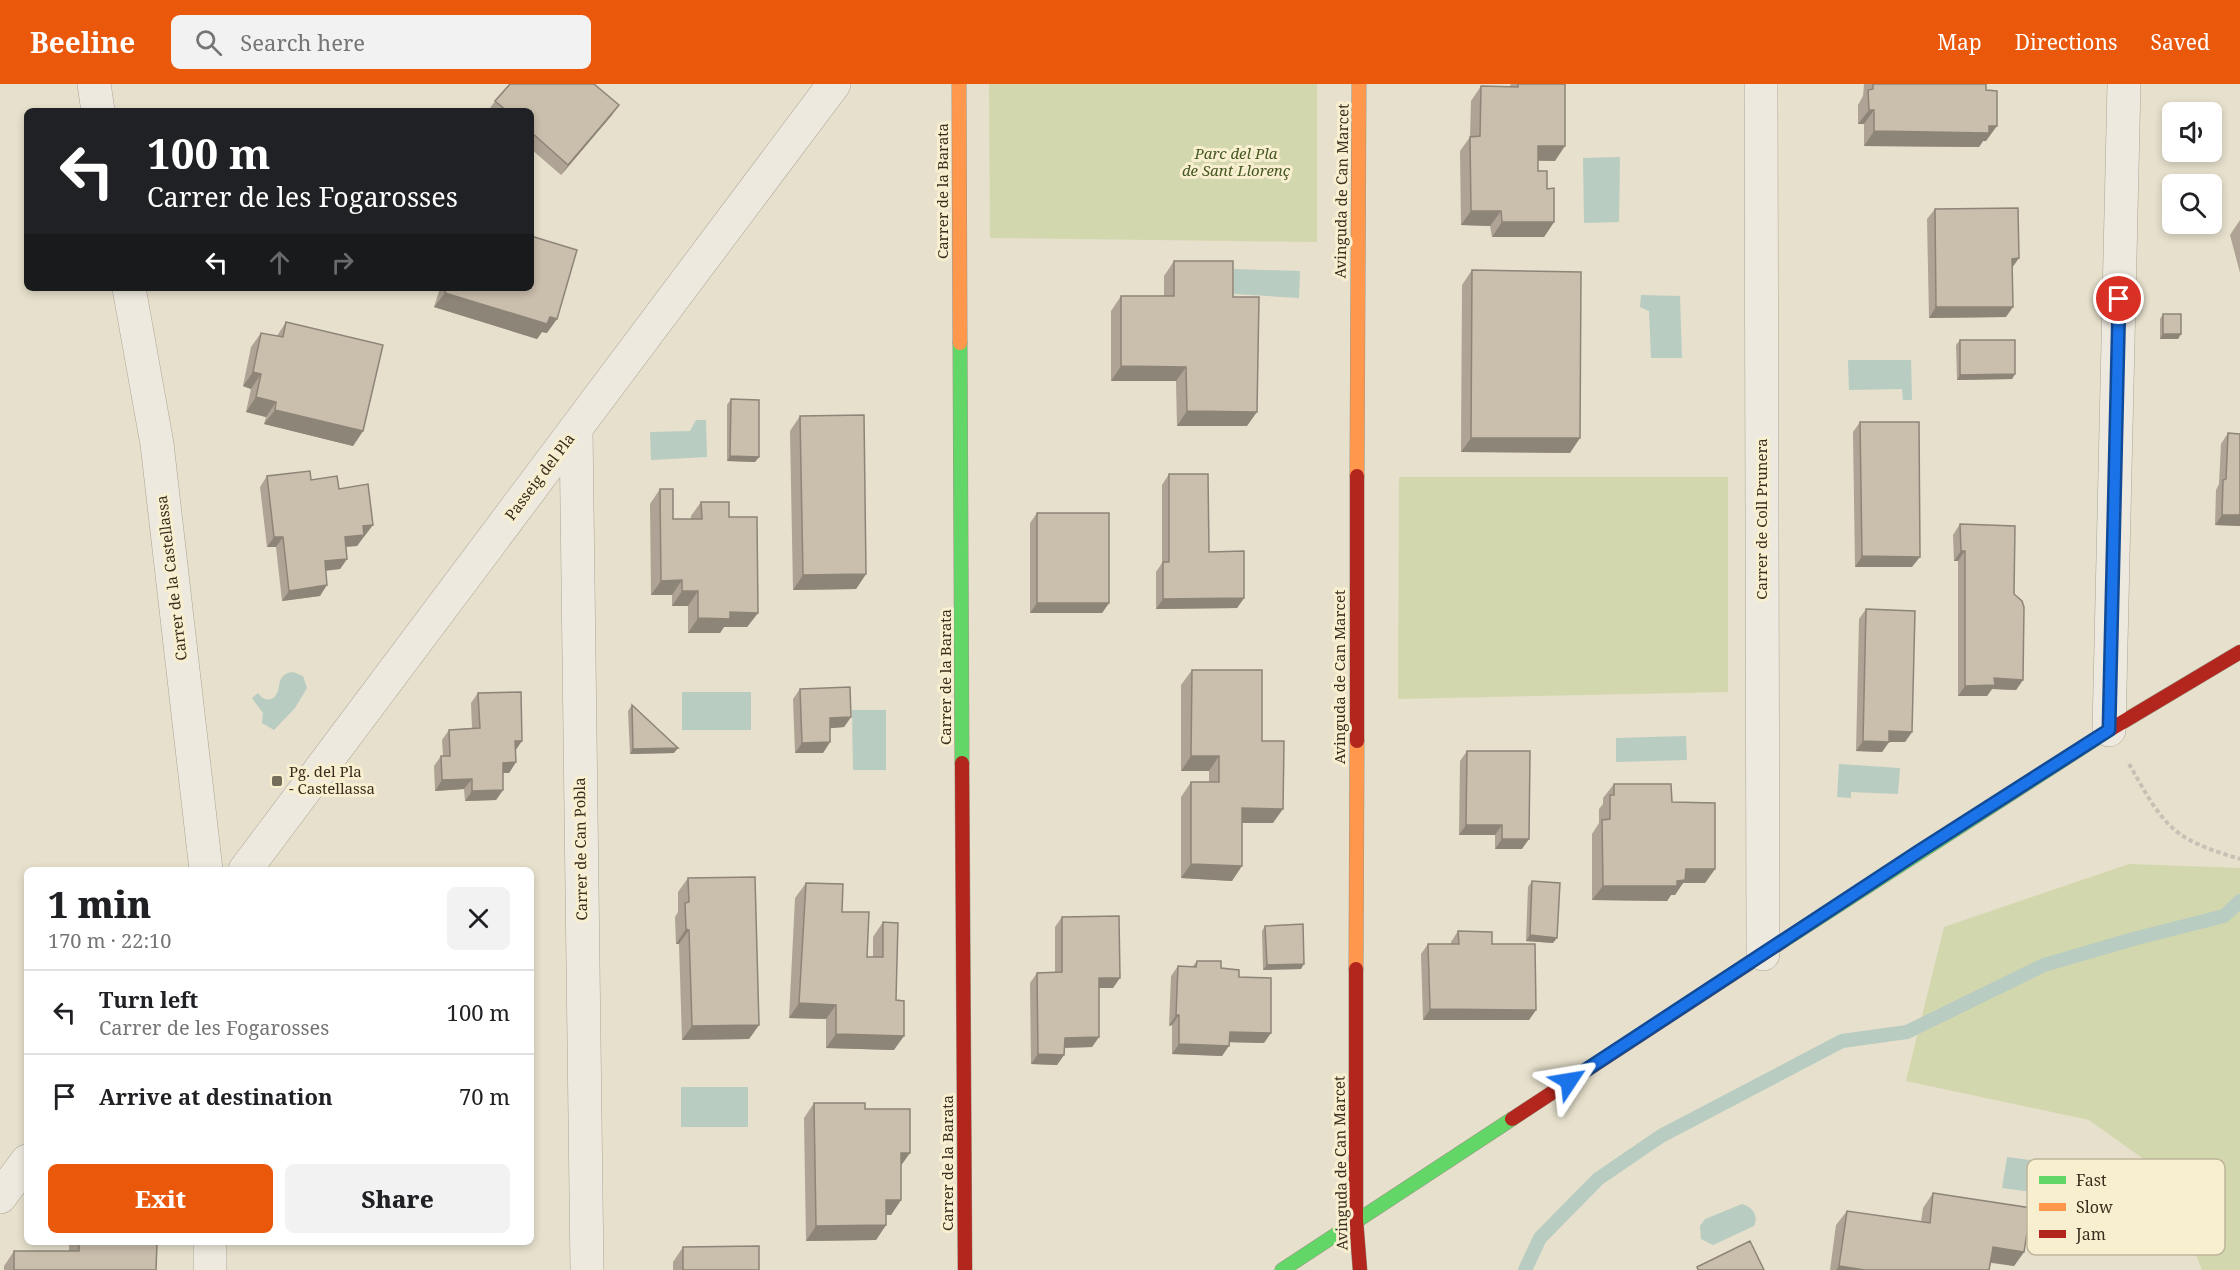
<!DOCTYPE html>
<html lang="en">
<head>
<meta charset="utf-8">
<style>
  :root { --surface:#fff; --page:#f2f2f2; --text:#202124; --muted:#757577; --line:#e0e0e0; --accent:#ea580c }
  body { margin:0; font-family:"Noto Serif",serif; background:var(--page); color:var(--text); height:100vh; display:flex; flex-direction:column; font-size:22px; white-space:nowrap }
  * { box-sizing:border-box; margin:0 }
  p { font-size:20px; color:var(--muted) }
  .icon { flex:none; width:33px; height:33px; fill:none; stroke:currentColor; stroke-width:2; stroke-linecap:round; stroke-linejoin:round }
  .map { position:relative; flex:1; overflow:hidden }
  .sheet { position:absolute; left:24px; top:783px; width:510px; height:378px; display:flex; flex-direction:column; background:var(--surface); border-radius:9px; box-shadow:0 3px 9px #0003 }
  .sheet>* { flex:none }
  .hud { position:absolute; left:24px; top:24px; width:510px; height:183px; border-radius:9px; box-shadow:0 3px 9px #0003; background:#202124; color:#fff; overflow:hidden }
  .controls { position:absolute; left:2162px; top:18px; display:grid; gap:12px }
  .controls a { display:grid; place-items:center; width:60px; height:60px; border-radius:9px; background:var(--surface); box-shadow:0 3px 9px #0003; font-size:30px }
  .pin { position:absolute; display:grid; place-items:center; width:51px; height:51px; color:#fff; margin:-26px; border:3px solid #fff; border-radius:50%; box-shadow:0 2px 6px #0007 }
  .me { position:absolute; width:66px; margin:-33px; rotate:57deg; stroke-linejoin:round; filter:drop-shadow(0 0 4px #0008) }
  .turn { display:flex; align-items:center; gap:21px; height:126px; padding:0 24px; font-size:27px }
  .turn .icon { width:78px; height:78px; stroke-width:2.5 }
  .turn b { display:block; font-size:42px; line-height:51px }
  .lanes { display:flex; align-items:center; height:57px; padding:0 24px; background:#0003; justify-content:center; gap:30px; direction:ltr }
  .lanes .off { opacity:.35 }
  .round { display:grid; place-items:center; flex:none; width:63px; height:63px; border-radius:9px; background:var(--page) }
  .summary { display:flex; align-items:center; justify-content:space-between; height:102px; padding:0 24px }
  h1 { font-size:36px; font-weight:800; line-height:45px }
  .cta { display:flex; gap:12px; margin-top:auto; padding:12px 24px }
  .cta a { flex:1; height:69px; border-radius:9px; background:var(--accent); color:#fff; font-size:24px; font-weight:800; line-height:69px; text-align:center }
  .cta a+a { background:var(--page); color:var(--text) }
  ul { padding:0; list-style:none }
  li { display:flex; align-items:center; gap:18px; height:84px; padding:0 24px; border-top:2px solid var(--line) }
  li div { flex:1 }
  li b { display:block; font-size:22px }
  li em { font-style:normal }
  header { display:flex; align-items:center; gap:36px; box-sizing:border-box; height:84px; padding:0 30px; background:var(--accent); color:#fff }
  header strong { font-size:28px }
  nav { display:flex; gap:33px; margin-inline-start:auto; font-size:21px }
  .search { width:420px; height:54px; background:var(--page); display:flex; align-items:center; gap:15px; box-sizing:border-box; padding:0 21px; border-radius:9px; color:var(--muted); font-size:22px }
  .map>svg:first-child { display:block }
  .green { fill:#d3d7ad }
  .water { fill:#b8ccc1 }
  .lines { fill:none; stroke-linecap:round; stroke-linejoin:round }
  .stream { stroke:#b8ccc1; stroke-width:14 }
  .street-casing { stroke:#aba495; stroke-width:34 }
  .fast-casing { stroke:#9a9485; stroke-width:15 }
  .slow-casing { stroke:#9a9485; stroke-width:15 }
  .jam-casing { stroke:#9a9485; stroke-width:15 }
  .path { stroke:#c7c1b5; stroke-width:4; stroke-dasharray:4.5 3; stroke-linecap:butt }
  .street { stroke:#eee9de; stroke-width:33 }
  .fast { stroke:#63d668; stroke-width:14 }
  .slow { stroke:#ff974d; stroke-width:14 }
  .jam { stroke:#b3261e; stroke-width:14 }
  .wall { fill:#aea394 }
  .shaded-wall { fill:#8d8578 }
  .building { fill:#cabeac; stroke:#8d8578; stroke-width:1.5 }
  .route-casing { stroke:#114b97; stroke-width:15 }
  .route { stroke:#1a73e8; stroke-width:10 }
  .poi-dot { fill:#766c5a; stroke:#f8efd1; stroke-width:2 }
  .labels { text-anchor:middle; stroke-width:6; stroke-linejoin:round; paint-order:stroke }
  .park-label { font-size:15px; font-style:italic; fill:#465822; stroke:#f8efd1 }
  .street-label { font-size:15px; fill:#3a2d1d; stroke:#f8efd1 }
  .poi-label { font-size:15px; fill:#3a2d1d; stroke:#f8efd1; text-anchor:start }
  .key { fill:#f8efd1; stroke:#bfb59b; stroke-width:1.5 }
  .key-label { font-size:16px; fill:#3a2d1d }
</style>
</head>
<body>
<header>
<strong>Beeline</strong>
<div class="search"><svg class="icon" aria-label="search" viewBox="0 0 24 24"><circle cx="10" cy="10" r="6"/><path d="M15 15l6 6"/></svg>Search here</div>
<nav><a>Map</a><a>Directions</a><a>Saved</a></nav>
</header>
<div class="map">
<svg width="2240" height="1186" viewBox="0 0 2240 1186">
  <rect width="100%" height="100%" fill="#e6e0cc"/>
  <!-- green -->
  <path class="green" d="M989 0H1317V158L990 154Z
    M1399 393H1728V608L1398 615Z
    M2129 780 2240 784V1186H2202L2166 1091 2089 1036 1906 997 1944 843Z"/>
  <!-- water -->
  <path class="water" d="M1620 73 1619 138 1584 139 1583 74Z
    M1234 185 1300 187 1299 214 1234 210Z
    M1641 211 1680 212 1682 274H1651L1649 227 1640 223Z
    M1848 276H1911L1912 316H1903L1902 305 1849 306Z
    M696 336H706L707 373 651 376 650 348 690 347Z
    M293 588 303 592 307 604 295 624 274 646 262 639 263 629 252 614 258 609C262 616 273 619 277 609 280 605 278 600 281 595 284 590 287 589 293 588Z
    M682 608H751V646H682Z
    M852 626H886V686H853Z
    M1686 652 1687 676 1616 678V654Z
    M1839 680 1900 684 1898 710 1851 708V714L1837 713Z
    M681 1003H748V1043H681Z
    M2007 1073 2062 1080 2061 1112 2002 1104Z
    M1742 1120C1752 1123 1759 1131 1754 1142L1713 1161 1701 1155 1700 1142 1705 1135Z"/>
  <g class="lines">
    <!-- stream -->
    <path class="stream" d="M1525 1186 1540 1154 1598 1095 1661 1052 1842 957 1907 948 2044 881 2137 854 2224 832 2240 817"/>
    <defs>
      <path id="street" d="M94 0 98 27
        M1761 0 1763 870
        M129 204 157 360 206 786
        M576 344 587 1186
        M2109 646 2124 0
        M245 786 834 0
        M0 1113 27 1077
        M210 1186V1158"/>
      <path id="fast" d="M960 259 962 679
        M1783 857 2111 645
        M1282 1186 1512 1035"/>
      <path id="slow" d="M959 0 960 259
        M1357 392 1359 0
        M1356 885 1357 657"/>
      <path id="jam" d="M2111 645 2240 568
        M1357 657V392
        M962 679 965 1186
        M1356 885V1136L1360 1186
        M1512 1035 1783 857"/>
    </defs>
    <!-- street casing -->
    <use href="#street" class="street-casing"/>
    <!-- fast casing -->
    <use href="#fast" class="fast-casing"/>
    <!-- slow casing -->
    <use href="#slow" class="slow-casing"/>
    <!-- jam casing -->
    <use href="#jam" class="jam-casing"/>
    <!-- path -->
    <path class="path" d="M2129 680C2144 705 2158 736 2183 752 2200 763 2221 769 2240 775"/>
    <!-- street -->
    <use href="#street" class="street"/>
    <!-- fast -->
    <use href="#fast" class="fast"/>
    <!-- slow -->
    <use href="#slow" class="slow"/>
    <!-- jam -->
    <use href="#jam" class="jam"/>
  </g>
  <!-- wall -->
  <path class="wall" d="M1511 0H1565L1555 77H1538V87L1547 105 1554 138 1544 153H1492L1490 142 1461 141 1460 67 1470 53 1471 17 1481 2 1509 3Z
    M1864 0H1986V57H1983L1979 63 1864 62V40H1858V21L1863 12Z
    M495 17 612 31 561 91 531 65V27H488Z
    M1935 125 2012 184 2006 233 1929 234 1927 135Z
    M2240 136V189L2230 151Z
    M1174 177 1233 213 1247 342H1177L1176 297H1111V227L1121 212H1164V192Z
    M1472 186 1570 369 1461 368 1462 201Z
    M439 204H531L547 249 542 248 537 255 434 223 440 204Z
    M2163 230 2181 250 2178 255H2160V235Z
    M286 238 363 347 353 362 264 340 266 333 246 328 251 305 243 302 251 263 261 249 277 252Z
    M1960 256 2015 290 2012 295 1957 296 1956 261Z
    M731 315 759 373 755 378 727 377V321Z
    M800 332 866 490 856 505 793 506 790 347Z
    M1860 338 1912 483H1855L1853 348Z
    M2228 349 2240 350V442L2215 441 2216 406 2219 400 2221 360Z
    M1169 390 1209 468 1244 514 1237 524 1156 525V488L1162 479V401Z
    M267 392 311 396 339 405 366 451H364L357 462 346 463 347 475 340 485 326 487 320 512 282 517 276 463H267L260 403Z
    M660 405 673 435H691V432L701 418 729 433 758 529 747 543H724L720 549H688V522H672V511H651L650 420Z
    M1037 429 1109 519 1102 529H1030V439Z
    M1960 440 2014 510 2023 596 2016 606 1992 605 1987 612H1958V477H1954L1953 451Z
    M1866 525 1912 648 1905 658H1889L1882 668 1856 667 1859 535Z
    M1192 586 1262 657 1273 739H1242L1232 797 1181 794V713L1191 698H1209V687H1181V601Z
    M800 605 851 633 844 643 830 644V658L823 669H795L793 615Z
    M478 609 516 666V678L509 689H503V706L496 716 465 717 464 705 435 707 434 682 441 672H443L442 656 449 646 472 644 471 619Z
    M632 621 674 669 630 670 628 627Z
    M1467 667 1522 765H1495V751H1459L1460 677Z
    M1614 700 1672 718 1715 785 1705 799H1683L1675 811H1671L1667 817 1592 816V750L1599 739V725L1603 720V714Z
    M688 794 759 941 749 955 682 956 679 860H676L675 833 678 828V808Z
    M1532 797 1553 859 1526 857 1528 803Z
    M806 799 842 828 867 873H873V853L883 838 894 966 826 964V935L789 934 795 814Z
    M1062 833 1113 904H1099V953L1092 963 1064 964V971L1057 981 1031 980 1030 899 1037 889 1055 888V843Z
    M1265 842 1301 885 1263 886 1262 847Z
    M1458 847 1492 860 1536 926 1529 936H1423L1421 870 1428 860H1451V858Z
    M1197 877 1221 884 1239 893 1264 959 1229 958 1222 972 1172 970V941L1169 942 1171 892 1178 882 1192 883Z
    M814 1019 865 1025 901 1081V1116L891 1131H886V1141L876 1156 806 1157 804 1034Z
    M1933 1109 2024 1168 2014 1182 1991 1179 1989 1186H1830L1836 1141 1847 1127 1921 1138 1923 1124Z
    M69 1158H147L156 1186H4V1182L14 1167H69Z
    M683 1163 759 1186H673V1178Z"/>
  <!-- shaded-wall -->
  <path class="shaded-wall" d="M619 21 612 31 561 91 568 81Z
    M1869 26H1874L1864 40H1858Z
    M1989 42H1997L1986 57H1983L1979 63 1864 62 1874 47Z
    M1538 62H1565L1555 77 1528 76Z
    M1471 127H1501L1490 142 1461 141Z
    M1502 138H1554L1544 153H1492Z
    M2019 174 2012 184V175Z
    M288 204H303L301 207Z
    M445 209 550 233 557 235 547 249 542 248 537 255 434 223Z
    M1936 223H2013L2006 233 1929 234Z
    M2163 250H2181L2178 255H2160Z
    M1121 282 1186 283 1176 297H1111Z
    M253 288 261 290 251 305 243 302Z
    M2015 290 2012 295 1957 296 1960 291Z
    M256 313 276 318 266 333 246 328Z
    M275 326 363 347 353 362 264 340Z
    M1187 327 1257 328 1247 342H1177Z
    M1471 354H1580L1570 369 1461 368Z
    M730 372 759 373 755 378 727 377Z
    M2222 431H2240V442L2215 441Z
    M373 441 357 462 338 463 345 453 363 442Z
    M274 453H283L276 463H267Z
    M1961 467H1965L1958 477H1954Z
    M1862 472 1920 473 1912 483H1855Z
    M347 475 340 485 317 487 325 477Z
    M866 490 856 505 793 506 803 491Z
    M682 496 672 511H651L661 497Z
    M327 501 320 512 282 517 289 507Z
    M682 507H698L688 522H672Z
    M1244 514 1237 524 1156 525 1163 515Z
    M1037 519H1109L1102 529H1030Z
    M730 528 758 529 747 543H724L720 549H688L698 534Z
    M1994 594 2023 596 2016 606 1992 605 1987 612H1958L1965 602Z
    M851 633 844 643 823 645 830 634Z
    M1889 647 1912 648 1905 658H1882Z
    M515 657H522L515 667Z
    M1863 657 1889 658 1882 668 1856 667Z
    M830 658 823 669H795L802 659Z
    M678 664 674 669 630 670 633 665Z
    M1191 672H1219L1209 687H1181Z
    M516 678 509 689H495L503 679Z
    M472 695 464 705 435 707 442 696Z
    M503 706 496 716 465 717 472 707Z
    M1242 724 1283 725 1273 739H1232Z
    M1466 741H1502L1495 751H1459Z
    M1502 755H1529L1522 765H1495Z
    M1191 780 1242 782 1232 797 1181 794Z
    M1686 785H1715L1705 799H1683L1675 811H1671L1667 817 1592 816 1603 802Z
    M686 845 689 846 679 860H676Z
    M1530 851 1557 854 1553 859 1526 857Z
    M1304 880 1301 885 1263 886 1267 881Z
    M1099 894H1120L1113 904H1091Z
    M799 919 836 921 826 935 789 934Z
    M1430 925 1536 926 1529 936H1423Z
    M1176 931H1179L1172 941 1169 942Z
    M759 941 749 955 682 956 692 942Z
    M1230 948 1271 949 1264 959 1222 958Z
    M836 950 904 952 894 966 826 964Z
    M1099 953 1092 963 1058 964 1065 954Z
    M1179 960 1229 962 1222 972 1172 970Z
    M1038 970 1064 971 1057 981 1031 980Z
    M901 1069H910L900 1083Z
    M886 1116H901L891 1131 875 1130Z
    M886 1141 876 1156 806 1157 816 1142Z
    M1993 1163 2024 1168 2014 1182 1983 1177Z
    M1839 1182 1865 1186H1836Z"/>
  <!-- building -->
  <path class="building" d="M510 0H594L619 21 568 81 531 48V27H507L495 17Z
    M1518 0H1565V62H1538V87H1547V105L1554 104V138H1502L1501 127H1471L1470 53 1480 52 1481 2 1518 3Z
    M1873 0H1986V6L1997 7V42H1989V49L1874 47V26H1869L1868 6 1873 5Z
    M2018 124 2019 174 2012 175 2013 223H1936L1935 125Z
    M531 152 577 166 557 235 550 233 547 240 445 209 446 204H531Z
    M1174 177H1233V213H1259L1257 328 1187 327 1186 283 1121 282V212H1174Z
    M1472 186 1581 188 1580 354H1471Z
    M2163 230H2181V250H2163Z
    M286 238 383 261 363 347 275 326 276 318 256 313 261 290 253 288 261 249 283 253Z
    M1960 256H2015V290L1960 291Z
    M731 315 759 316V373L730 372Z
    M864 331 866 490 803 491 800 332Z
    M1860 338H1919L1920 473 1862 472Z
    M2228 349 2240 350V431H2222L2223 396 2226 395Z
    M310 387 311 396 337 392 339 405 368 400 373 441 363 442 364 451 345 453 347 475 325 477 327 501 289 507 283 453H274L267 392Z
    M1169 390H1208L1209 468 1244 467V514L1163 515V478H1169Z
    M660 405H673V435H702L701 418H729V433H757L758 529 730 528V535L698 534V507H682V496L661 497Z
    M1037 429H1109V519H1037Z
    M1960 440 2015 442 2014 510 2022 517 2024 523 2023 596 1994 594 1995 601 1965 602V467H1961Z
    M1866 525 1915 527 1912 648 1889 647V658L1863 657Z
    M1192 586H1262V657H1284L1283 725 1242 724V782L1191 780V698H1219V672H1191Z
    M850 603 851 633 830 634V658L802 659 800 605Z
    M521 608 522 657H515L516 678 503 679V706L472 707V695L442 696 441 672H450L449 646 480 644 478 609Z
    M632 621 678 664 633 665Z
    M1467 667H1530L1529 755H1502V741H1466Z
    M1614 700H1671L1672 718 1715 719V785H1686L1685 796 1677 797V802H1603L1602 736 1610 735V711H1614Z
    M755 793 759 941 692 942 689 846 686 845 685 819 689 818 688 794Z
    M1532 797 1560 799 1557 854 1530 851Z
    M806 799 843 800 842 828H869L867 873H883V838L898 839 896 916 904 917V952L836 950V921L799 919Z
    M1119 832 1120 894H1099V953L1065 954 1064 971 1038 970 1037 889 1062 888V833Z
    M1303 840 1304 880 1267 881 1265 842Z
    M1458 847 1492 848V860H1535L1536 926 1430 925 1428 860H1459Z
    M1197 877H1221V884L1239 886V893L1271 894V949L1230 948 1229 962 1179 960V931H1176L1178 882 1196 883Z
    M814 1019H865V1025H910V1069H901V1116H886V1141L816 1142Z
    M1933 1109 2031 1124 2024 1168 1993 1163 1989 1186H1865L1839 1182 1847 1127 1930 1139Z
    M1750 1157 1764 1186H1698L1697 1183Z
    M79 1158 157 1159 156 1186H14V1167H79Z
    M759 1162V1186H683V1163Z"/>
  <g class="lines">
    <defs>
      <path id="route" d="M1569 997 1918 768 2109 646 2119 215"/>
    </defs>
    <!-- route casing -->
    <use href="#route" class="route-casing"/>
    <!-- route -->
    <use href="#route" class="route"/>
  </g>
  <!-- markers -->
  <rect class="poi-dot" x="271" y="691" width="12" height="12" rx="3"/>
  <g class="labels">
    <!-- park labels -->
    <g class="park-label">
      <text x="1236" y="75">Parc del Pla<tspan x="1236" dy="17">de Sant Llorenç</tspan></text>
    </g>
    <!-- street labels -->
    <g class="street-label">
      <text transform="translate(943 107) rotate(-90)" y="5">Carrer de la Barata</text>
      <text transform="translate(1342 107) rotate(-89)" y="5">Avinguda de Can Marcet</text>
      <text transform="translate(540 393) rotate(-53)" y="5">Passeig del Pla</text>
      <text transform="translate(1762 435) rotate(-90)" y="5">Carrer de Coll Prunera</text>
      <text transform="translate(172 494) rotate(-97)" y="5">Carrer de la Castellassa</text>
      <text transform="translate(946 593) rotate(-90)" y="5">Carrer de la Barata</text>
      <text transform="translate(1340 593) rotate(-90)" y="5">Avinguda de Can Marcet</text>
      <text transform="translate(581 765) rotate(-91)" y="5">Carrer de Can Pobla</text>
      <text transform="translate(948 1079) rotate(-90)" y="5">Carrer de la Barata</text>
      <text transform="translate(1341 1079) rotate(-91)" y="5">Avinguda de Can Marcet</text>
    </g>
    <!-- poi labels -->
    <g class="poi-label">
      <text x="289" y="693">Pg. del Pla<tspan x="289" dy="17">- Castellassa</tspan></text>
    </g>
  </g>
  <!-- legend -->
  <rect x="2027" y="1075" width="198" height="96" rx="9" class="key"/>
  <rect x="2039" y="1092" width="27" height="8" fill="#63d668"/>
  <rect x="2039" y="1119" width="27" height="8" fill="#ff974d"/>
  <rect x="2039" y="1146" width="27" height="8" fill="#b3261e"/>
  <g class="key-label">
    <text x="2076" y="1102">Fast</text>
    <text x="2076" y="1129">Slow</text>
    <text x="2076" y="1156">Jam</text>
  </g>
</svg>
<div class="controls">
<a><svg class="icon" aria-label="sound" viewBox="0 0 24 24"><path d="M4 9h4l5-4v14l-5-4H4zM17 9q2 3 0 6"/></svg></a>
<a><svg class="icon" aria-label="search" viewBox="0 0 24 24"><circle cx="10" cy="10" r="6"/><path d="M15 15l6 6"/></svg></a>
</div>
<div class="pin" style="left:2119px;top:215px;background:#d93025"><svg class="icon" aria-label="arrive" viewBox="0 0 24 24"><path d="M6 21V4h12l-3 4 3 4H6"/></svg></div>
<svg class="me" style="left:1569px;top:997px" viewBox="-20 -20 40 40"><path d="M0-17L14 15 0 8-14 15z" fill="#1a73e8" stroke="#fff" stroke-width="4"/></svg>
<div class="hud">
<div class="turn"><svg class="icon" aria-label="left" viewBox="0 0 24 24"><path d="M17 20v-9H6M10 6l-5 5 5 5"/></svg><div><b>100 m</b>Carrer de les Fogarosses</div></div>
<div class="lanes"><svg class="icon" aria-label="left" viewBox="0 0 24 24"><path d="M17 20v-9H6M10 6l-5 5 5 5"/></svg><svg class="icon off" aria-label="ahead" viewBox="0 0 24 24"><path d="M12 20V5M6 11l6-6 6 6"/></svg><svg class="icon off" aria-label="right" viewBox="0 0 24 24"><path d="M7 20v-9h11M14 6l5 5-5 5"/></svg></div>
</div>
<section class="sheet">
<div class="summary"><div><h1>1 min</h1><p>170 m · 22:10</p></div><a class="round"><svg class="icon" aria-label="close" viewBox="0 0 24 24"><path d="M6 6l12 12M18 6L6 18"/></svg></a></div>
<ul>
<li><svg class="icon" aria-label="left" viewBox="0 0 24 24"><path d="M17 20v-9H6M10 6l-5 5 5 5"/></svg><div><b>Turn left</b><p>Carrer de les Fogarosses</p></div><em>100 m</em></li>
<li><svg class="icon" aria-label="arrive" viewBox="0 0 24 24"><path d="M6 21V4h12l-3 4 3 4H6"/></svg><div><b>Arrive at destination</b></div><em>70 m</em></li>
</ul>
<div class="cta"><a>Exit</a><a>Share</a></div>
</section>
</div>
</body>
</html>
